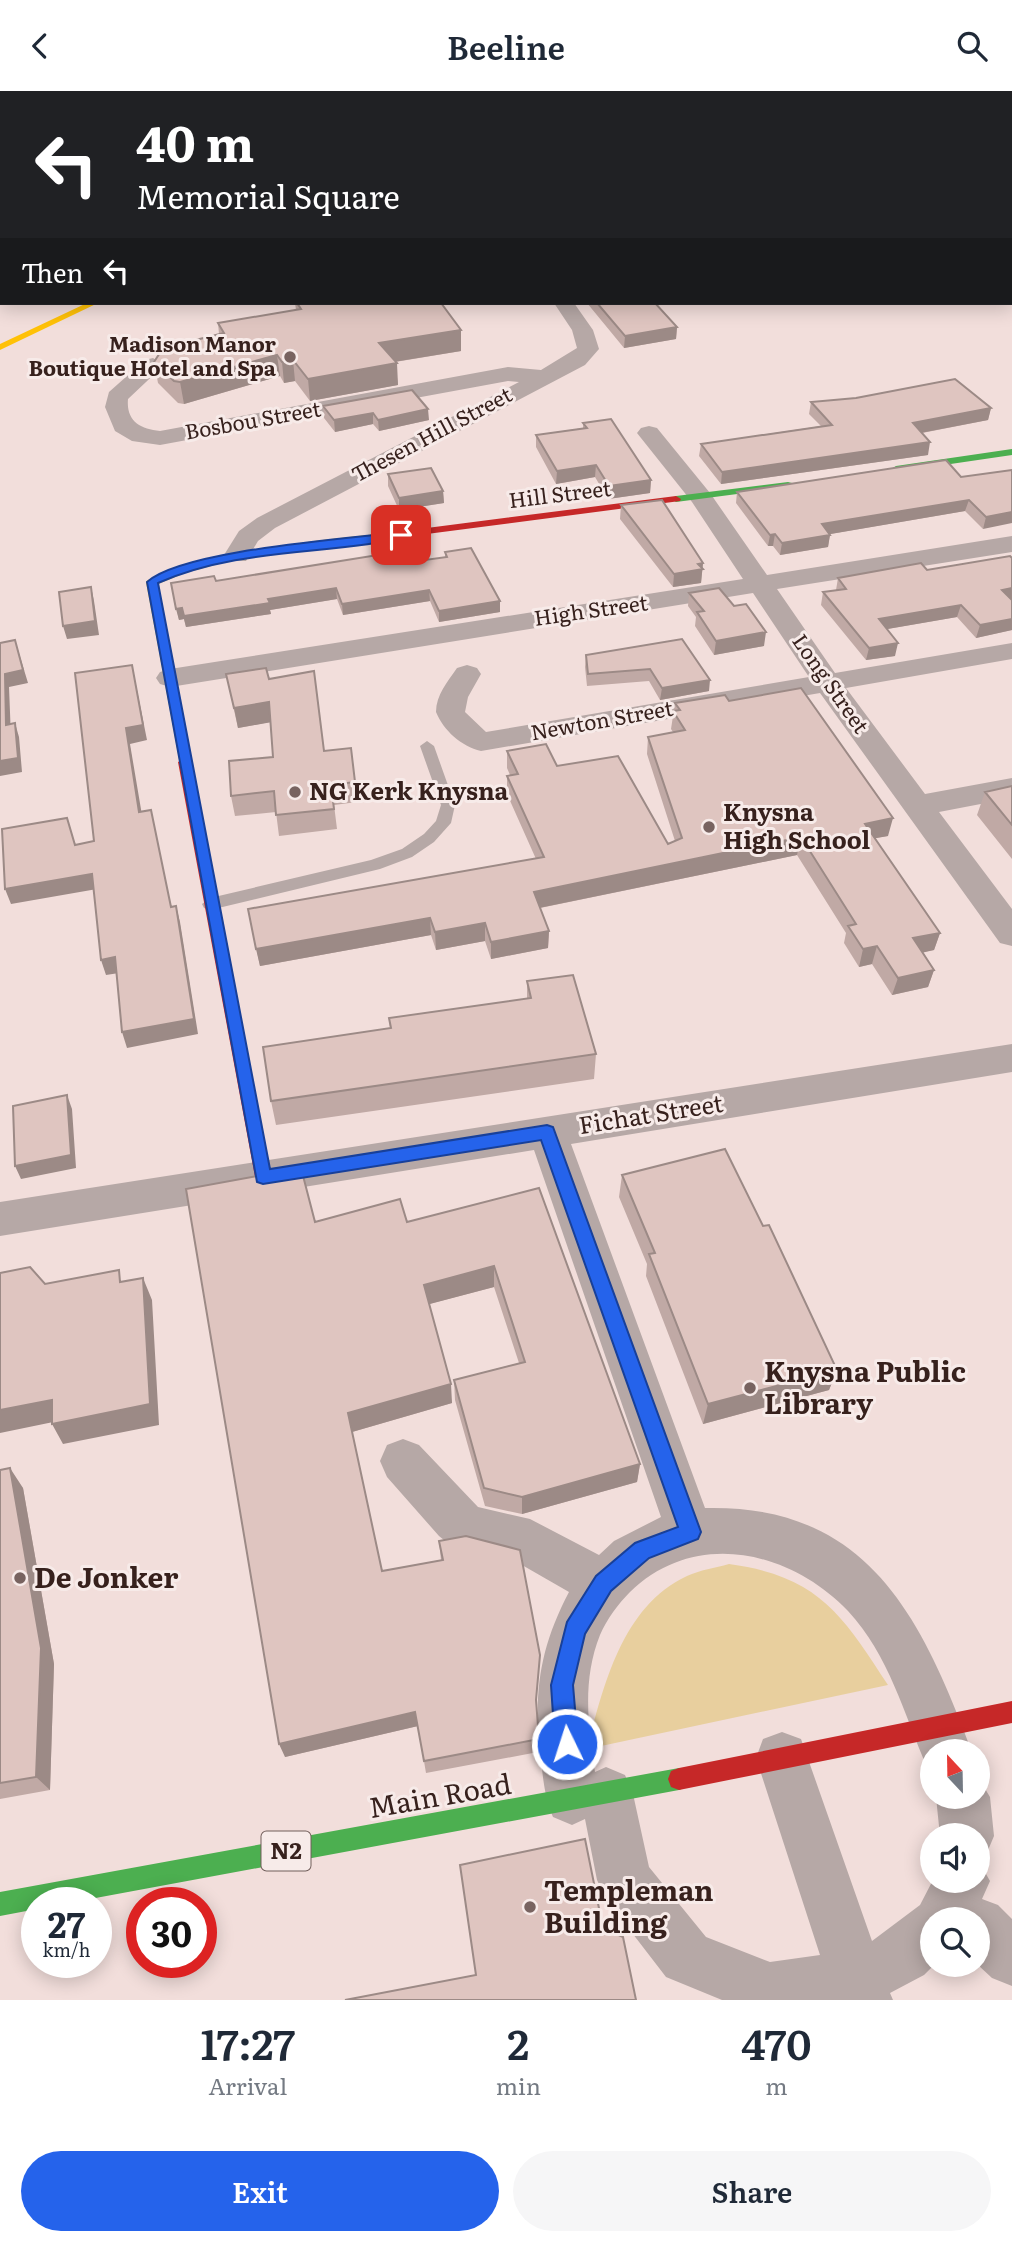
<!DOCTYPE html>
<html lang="en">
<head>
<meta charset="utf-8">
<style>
  :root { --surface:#fff; --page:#f6f6f7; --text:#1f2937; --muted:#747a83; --accent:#2563eb }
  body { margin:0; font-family:Literata,serif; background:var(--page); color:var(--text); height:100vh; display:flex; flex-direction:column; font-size:26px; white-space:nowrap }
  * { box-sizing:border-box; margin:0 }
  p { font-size:23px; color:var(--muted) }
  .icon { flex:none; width:38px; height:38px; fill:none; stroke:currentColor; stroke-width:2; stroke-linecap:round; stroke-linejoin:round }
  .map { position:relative; height:1909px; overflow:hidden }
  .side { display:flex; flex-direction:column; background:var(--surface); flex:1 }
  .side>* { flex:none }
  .hud { position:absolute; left:0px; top:0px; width:1013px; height:214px; box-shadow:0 4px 18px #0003; background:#202124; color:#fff; overflow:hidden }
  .needle { width:46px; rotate:338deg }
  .tools { position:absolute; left:920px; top:1648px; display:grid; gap:14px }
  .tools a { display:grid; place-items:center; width:70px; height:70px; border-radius:50%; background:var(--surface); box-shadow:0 4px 18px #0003; font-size:35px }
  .speed { position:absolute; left:21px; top:1796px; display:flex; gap:14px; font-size:35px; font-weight:700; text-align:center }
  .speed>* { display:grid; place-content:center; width:91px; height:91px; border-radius:50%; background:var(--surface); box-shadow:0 4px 18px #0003; line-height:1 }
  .speed small { font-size:18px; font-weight:400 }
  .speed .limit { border:10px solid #d22; background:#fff; color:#111 }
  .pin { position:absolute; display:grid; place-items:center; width:60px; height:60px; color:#fff; margin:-30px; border-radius:14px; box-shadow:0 4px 10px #0006 }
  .me { position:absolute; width:77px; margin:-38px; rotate:356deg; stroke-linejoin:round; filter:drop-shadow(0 0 5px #0008) }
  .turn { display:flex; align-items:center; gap:24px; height:147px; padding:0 21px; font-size:32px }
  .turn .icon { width:91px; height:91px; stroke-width:2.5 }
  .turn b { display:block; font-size:49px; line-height:60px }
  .then { display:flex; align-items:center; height:66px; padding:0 21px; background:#0003; gap:14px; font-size:26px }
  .eta { display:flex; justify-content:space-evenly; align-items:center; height:119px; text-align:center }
  .eta b { font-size:42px; font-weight:600; line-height:49px }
  .primary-button { display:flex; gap:14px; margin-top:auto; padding:14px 21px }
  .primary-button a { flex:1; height:80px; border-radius:42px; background:var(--accent); color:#fff; font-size:28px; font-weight:600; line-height:80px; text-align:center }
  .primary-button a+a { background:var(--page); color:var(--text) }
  header { display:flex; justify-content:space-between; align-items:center; height:91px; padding:0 21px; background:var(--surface); font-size:32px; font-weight:600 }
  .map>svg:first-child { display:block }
  .green { fill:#e8cf9e }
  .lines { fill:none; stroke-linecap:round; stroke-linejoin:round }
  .lane { fill:#b6a8a6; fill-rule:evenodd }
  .street { fill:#b6a8a6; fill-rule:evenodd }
  .fast { fill:#4caf50; fill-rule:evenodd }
  .slow { fill:#ffc107; fill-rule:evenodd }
  .jam { fill:#c62828; fill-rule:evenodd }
  .wall { fill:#c0a9a5 }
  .shaded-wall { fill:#9c8a86 }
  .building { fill:#dfc5c0; stroke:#9c8a86; stroke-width:2 }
  .route { fill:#2563eb; stroke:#184099; stroke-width:2 }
  .poi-dot { fill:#786360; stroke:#f7ebe9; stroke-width:2.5 }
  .labels { text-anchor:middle; stroke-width:6; stroke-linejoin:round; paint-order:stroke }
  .far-poi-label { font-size:21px; font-weight:bold; fill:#37211d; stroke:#f7ebe9; text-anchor:end }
  .far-street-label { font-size:21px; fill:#37211d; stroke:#f7ebe9 }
  .shield { fill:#f7ebe9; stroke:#715e5a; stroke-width:2 }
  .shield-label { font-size:23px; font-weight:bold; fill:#37211d }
  .poi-label { font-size:24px; font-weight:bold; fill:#37211d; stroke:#f7ebe9; text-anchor:start }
  .street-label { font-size:24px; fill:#37211d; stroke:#f7ebe9 }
  .near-poi-label { font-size:28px; font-weight:bold; fill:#37211d; stroke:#f7ebe9; text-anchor:start }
  .near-street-label { font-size:28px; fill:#37211d; stroke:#f7ebe9 }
</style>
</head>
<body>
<header><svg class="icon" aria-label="back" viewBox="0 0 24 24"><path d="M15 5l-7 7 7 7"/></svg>Beeline<svg class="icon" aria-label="search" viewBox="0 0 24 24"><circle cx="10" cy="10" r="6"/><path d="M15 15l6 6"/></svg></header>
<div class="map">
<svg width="1012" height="1909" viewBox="0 0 1012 1909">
  <rect width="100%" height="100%" fill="#f2dedb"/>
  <!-- green -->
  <path class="green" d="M729 1473C818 1485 842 1523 888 1594L587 1658C603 1596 622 1515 687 1485 700 1479 715 1477 729 1473Z"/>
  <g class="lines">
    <!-- lane -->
    <path class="lane" d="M427 650 434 655 455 714 451 732 434 751 412 766 380 778 210 819 204 817 202 813 210 807 371 769 402 758 424 743 436 730 441 714 420 655Z"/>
    <!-- street -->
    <path class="street" d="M2 135V147L0 148V136Z
      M554 212H574L593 239 599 258 585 274 275 437 258 450 246 470H228L224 464 239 440 257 427 519 291 508 290 160 354 132 350 115 340 105 316 109 301 145 269 153 267 164 274 128 308C126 330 140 338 160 340L508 276 541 279 577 257 572 239Z
      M649 335 657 337 710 402 767 484 1012 445V461L777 498 835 582 1012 552V568L846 597 925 703 1012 687V707L939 721 1012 818V855L1000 852 820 602 481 660C461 655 444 640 436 621 436 604 448 590 457 577L467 574 477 577 481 583 468 606 465 621 486 641 809 586 753 502 170 596 160 593 156 587 160 581 170 578 743 488 692 411 637 342 641 337Z
      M1012 953V981L571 1053 705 1417C868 1413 921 1526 971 1658L970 1661H933V1679L927 1676C904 1623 889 1564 848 1520 789 1459 695 1438 630 1501 618 1513 607 1528 600 1544 582 1589 588 1635 595 1681L606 1676 625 1684 633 1703 649 1776 706 1846 770 1871 820 1864 756 1667 763 1648 782 1641 801 1648 872 1850 920 1814 933 1789 978 1790V1769L990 1790 982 1808 998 1814 1012 1828V1895L992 1887 978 1874V1829H933L934 1874 924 1884 890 1902 893 1909H722L666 1886 606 1808 597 1789 585 1728 572 1734 553 1726C545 1707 543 1689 541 1668 533 1604 539 1558 569 1501L522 1474 450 1454 439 1445 387 1386 380 1370 387 1354 403 1348 419 1354 478 1416 530 1428 599 1464 614 1450 661 1426 534 1059 0 1145V1111Z
      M978 1686 990 1706 994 1745 986 1764 978 1767V1745H940L936 1706H978Z"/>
    <!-- fast -->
    <path class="fast" d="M643 0H650L642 2Z
      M1012 358V364L896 381 891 378 896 375Z
      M788 391 792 392V396L676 411 671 408 676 405Z
      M679 1677 687 1680 690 1688 687 1696 679 1699 74 1811H37V1818L0 1825V1801Z"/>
    <!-- slow -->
    <path class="slow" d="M87 212H98L0 259V253Z
      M396 441 401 444 400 446 241 467 185 482 158 493 192 671 185 675 180 674 146 491 148 489C228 457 311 450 396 441Z"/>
    <!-- jam -->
    <path class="jam" d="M676 405 681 408 680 410 396 447 391 444 396 441Z
      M185 667 192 671 271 1086 269 1091 263 1093 257 1091 255 1086 178 671Z
      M1012 1610V1632L679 1699 671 1696 668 1688 671 1680 679 1677Z"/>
  </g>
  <!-- wall -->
  <path class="wall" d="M219 0H523L518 2H219Z
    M295 212H441L461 239V260L395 271 398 294 310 310 295 290 284 292 280 285 184 313 178 312 158 292 154 271 219 243 218 232 296 219Z
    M587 212H655L677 236 676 248 624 257Z
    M856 307 991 317 988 329 922 342 928 364 721 393 699 365 701 353 821 335 809 323 811 311Z
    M323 315 429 329 379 340 373 333 335 341 324 327Z
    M583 332 651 389 650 402 608 408 595 386 556 393 536 356V344L583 337Z
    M1012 379 983 438 965 420 830 443 828 456 780 464 773 455H768L736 412 737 401 961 386Z
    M388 383 443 400 444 412 399 419 388 395Z
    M621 414 703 472 701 492 673 496 620 428Z
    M445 461 500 521 439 531 430 510 343 524 337 508 270 519 271 523 186 536 184 528 179 529 171 492 216 490 396 473 445 466Z
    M1012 467V539L976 547 957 526 887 538 895 565 866 569 821 514 823 501 836 499 838 487 927 479Z
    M689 502 764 555 714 564 695 535 696 526 688 515Z
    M682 548 709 600 660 609 649 590 587 595 585 576 586 564Z
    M226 583 269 588 324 660 355 691 357 711 334 714 337 738 279 745 276 721 235 725 231 705 273 666 270 631 238 637Z
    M729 610 888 745 875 747 940 842 934 859 923 861 934 879 928 896 892 904 872 873 859 876 844 852 846 842 797 764 540 817 549 840 548 857 491 868 485 850 436 859 431 844 260 875 248 818 536 768 507 703V685L510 684 507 677V660L557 675 668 753 675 750 647 663 648 646 673 641 671 638 675 612Z
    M1012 695V768L977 724 985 701Z
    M527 890 596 963 594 988 276 1034 271 1010 390 937 389 927 527 908Z
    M622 1084 763 1135 837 1279 829 1299 703 1333 646 1185 647 1173 619 1106Z
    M539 1097 640 1373 637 1391 522 1423 485 1415 455 1309 454 1289 519 1272 494 1196 429 1213 452 1312 352 1341 382 1480 441 1469 439 1450 536 1611 539 1648 538 1661 426 1682 418 1635 285 1666 315 1131H407Z
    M0 1379 23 1397 54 1573 50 1699 0 1708Z"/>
  <!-- shaded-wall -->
  <path class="shaded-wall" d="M301 0H325L326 2H301Z
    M501 0H523L518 2H496Z
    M677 236 676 248 624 257 625 245Z
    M461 239V260L381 273 379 252Z
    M277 264 280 285 184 313 180 291Z
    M293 269 295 290 284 292 282 271Z
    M397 272 398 294 310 310 308 288Z
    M991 317 988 329 910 344 913 332Z
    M428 318 429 329 379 340 378 329Z
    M373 322V333L335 341 334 329Z
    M930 351 928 364 721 393 722 381Z
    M596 374 595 386 556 393 557 380Z
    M651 389 650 402 608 408 609 395Z
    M443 400 444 412 399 419V407Z
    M969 409 965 420 819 445 822 433Z
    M1012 421V432L983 438 986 426Z
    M775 443 773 455H768L770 444Z
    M830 444 828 456 780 464 782 452Z
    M703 472 701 492 673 496 674 483Z
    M91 496 94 510 99 544 67 548 63 535Z
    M336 497 337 508 270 519 271 523 186 536 184 528 179 529 176 518 268 508Z
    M1012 497V509L1002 499Z
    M429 499 430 510 343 524 342 513Z
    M500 510V521L439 531V520Z
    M961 514 957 526 876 540 879 528Z
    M1012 528V539L976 547 980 534Z
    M766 541 764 555 714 564 716 550Z
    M15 549 28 592 9 596 11 647 6 634 5 583Z
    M898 552 895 565 866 569 869 557Z
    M132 574 147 649 130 653 144 736 139 721 126 637Z
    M710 589 709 600 660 609 662 597Z
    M269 611 272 631 238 637 234 617Z
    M15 632 19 646 22 681 0 685V670Z
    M893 727 888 745 860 750 865 733Z
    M801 746 797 764 534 818V801Z
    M92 783 97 798 11 813 5 798Z
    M176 815 180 831 198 943 127 957 122 941Z
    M430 827 431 844 260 875 256 858Z
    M485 832V850L436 859 435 841Z
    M549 840 548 857 491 868V851Z
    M940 842 934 859 908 865 913 847Z
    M877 855 872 873 859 876 863 858Z
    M115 866 119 882 106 884 101 869Z
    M934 879 928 896 892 904 898 887Z
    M67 1004 72 1018 76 1077 21 1088 15 1075Z
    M494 1175V1196L426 1214 424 1194Z
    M143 1187 152 1209 159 1334 63 1353 52 1333Z
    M837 1279 829 1299 703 1333 708 1313Z
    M451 1293 452 1312 352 1341 348 1322Z
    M52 1309 63 1329 0 1342V1319Z
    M640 1373 637 1391 522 1423V1406Z
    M10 1377 23 1397 54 1573 50 1699 36 1686Z
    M415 1621 418 1635 285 1666 279 1653Z"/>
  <!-- building -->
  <path class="building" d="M55 0H77V2H55Z
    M225 0H290L286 2H222Z
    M343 0H501L496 2H348Z
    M297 212H441L461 239 379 252 397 272 308 288 293 269 282 271 277 264 180 291 174 290 154 271 163 257 224 242 218 232 301 218Z
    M597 212H655L677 236 625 245Z
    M955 288 991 317 913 332 930 351 722 381 701 353 832 334 811 311 856 307Z
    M412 299 428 318 378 329 373 322 334 329 323 315Z
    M611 328 651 389 609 395 596 374 557 380 536 344 587 337 583 332Z
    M946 369 961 386 1012 379V421L986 426 969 409 822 433 830 444 782 452 775 443 770 444 737 401Z
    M431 377 443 400 399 407 388 383Z
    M662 409 703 472 698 473 703 478 674 483 621 414Z
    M471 457 500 510 439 520 429 499 342 513 336 497 268 508 270 512 184 525 182 517 176 518 171 492 214 485 216 490 390 462 396 473 447 466 445 461Z
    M1010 465 1012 467V497L1002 499 1012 509V528L980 534 961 514 879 528 898 552 869 557 823 501 846 498 838 487 921 472 927 479Z
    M91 496 95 530 63 535 59 501Z
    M719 497 734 515 746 513 766 541 716 550 697 521 704 520 689 502Z
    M682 548 710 589 662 597 650 578 588 583 586 564Z
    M15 549 23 579 5 583 6 634 15 632 18 667 0 670V552Z
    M132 574 143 634 126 637 139 721 151 719 171 816 176 815 194 928 122 941 115 866 101 869 92 783 5 798 2 738 67 727 75 754 94 750 75 582Z
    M266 577 269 588 314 580 324 660 351 657 355 691 331 694 334 718 276 724 274 700 231 705 229 670 273 666 269 611 234 617 226 583Z
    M801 597 893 727 865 733 940 842 913 847 934 879 898 887 877 855 863 858 848 835 856 833 801 746 534 801 549 840 491 851 485 832 435 841 430 827 256 858 248 818 544 766 507 685 518 683 507 660 546 653 557 675 618 665 668 753 682 747 648 646 685 639 673 620 680 619 675 612 725 604 729 610Z
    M1012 695V734L985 701Z
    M573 884 596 963 271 1010 263 956 391 937 389 927 531 907 527 890Z
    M67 1004 71 1064 15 1075 13 1015Z
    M725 1058 763 1135 769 1134 837 1279 708 1313 649 1163 655 1162 622 1084Z
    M301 1077 315 1131 400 1108 407 1131 539 1097 640 1373 522 1406 484 1397 454 1289 525 1271 494 1175 424 1194 451 1293 348 1322 382 1480 443 1469 439 1450 466 1445 520 1459 540 1564 536 1609 539 1648 424 1670 415 1621 279 1653 186 1098Z
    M30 1176 45 1193 119 1179 120 1191 143 1187 150 1313 52 1333V1309L0 1319V1182Z
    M10 1377 41 1557 36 1686 0 1692V1379Z
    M585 1748 603 1837 623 1846 636 1909H345L476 1884 460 1774Z"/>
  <!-- route -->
  <path class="route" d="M401 441 407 444 405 447C323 464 237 457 158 492L270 1078 547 1034 553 1036 701 1441 698 1448 649 1467 611 1500 585 1543 573 1594 578 1653 575 1661 567 1664 559 1661 555 1653 551 1594 567 1531 596 1485 635 1452 678 1436 541 1049 263 1093 257 1091 147 491C183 459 347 448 401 441Z"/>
  <!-- markers -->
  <g class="poi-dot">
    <circle cx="290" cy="266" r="7"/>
    <circle cx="295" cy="701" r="7"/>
    <circle cx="709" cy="736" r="7"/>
    <circle cx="750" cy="1297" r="7"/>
    <circle cx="20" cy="1487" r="7"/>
    <circle cx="530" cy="1816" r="7"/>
  </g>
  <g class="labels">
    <!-- far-poi labels -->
    <g class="far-poi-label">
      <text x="276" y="261">Madison Manor<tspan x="276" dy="24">Boutique Hotel and Spa</tspan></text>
    </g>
    <!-- far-street labels -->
    <g class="far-street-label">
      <text transform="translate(253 330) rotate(-10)" y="7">Bosbou Street</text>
      <text transform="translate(432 344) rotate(-28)" y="7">Thesen Hill Street</text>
      <text transform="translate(560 404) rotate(-7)" y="7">Hill Street</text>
      <text transform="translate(591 520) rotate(-8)" y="7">High Street</text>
      <text transform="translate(830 593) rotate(55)" y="7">Long Street</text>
      <text transform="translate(602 630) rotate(-10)" y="7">Newton Street</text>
    </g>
    <!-- shield labels -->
    <rect class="shield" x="261.5" y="1740.5" width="49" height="39" rx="5"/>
    <g class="shield-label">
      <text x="286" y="1768">N2</text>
    </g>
    <!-- poi labels -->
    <g class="poi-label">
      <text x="309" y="709">NG Kerk Knysna</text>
      <text x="723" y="730">Knysna<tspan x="723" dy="28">High School</tspan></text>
    </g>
    <!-- street labels -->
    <g class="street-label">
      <text transform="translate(651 1024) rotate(-9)" y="8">Fichat Street</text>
    </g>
    <!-- near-poi labels -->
    <g class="near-poi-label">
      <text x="764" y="1291">Knysna Public<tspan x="764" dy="32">Library</tspan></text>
      <text x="34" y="1497">De Jonker</text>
      <text x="544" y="1810">Templeman<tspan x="544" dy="32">Building</tspan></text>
    </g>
    <!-- near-street labels -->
    <g class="near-street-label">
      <text transform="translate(440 1705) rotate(-10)" y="10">Main Road</text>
    </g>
  </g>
</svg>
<div class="tools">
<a><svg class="needle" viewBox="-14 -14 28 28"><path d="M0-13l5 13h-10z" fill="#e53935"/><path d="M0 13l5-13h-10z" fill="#747a83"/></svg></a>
<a><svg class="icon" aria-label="sound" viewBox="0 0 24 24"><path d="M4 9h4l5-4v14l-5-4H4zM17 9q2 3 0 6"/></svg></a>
<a><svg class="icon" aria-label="search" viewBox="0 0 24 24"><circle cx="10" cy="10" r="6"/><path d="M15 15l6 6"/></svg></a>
</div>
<div class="speed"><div>27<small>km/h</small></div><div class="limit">30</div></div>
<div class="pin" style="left:401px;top:444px;background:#d93025"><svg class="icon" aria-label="arrive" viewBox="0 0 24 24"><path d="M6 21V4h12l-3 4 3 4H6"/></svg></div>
<svg class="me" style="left:567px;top:1653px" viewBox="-20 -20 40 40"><circle r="17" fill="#2563eb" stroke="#fff" stroke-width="3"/><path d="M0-11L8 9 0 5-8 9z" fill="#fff"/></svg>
<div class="hud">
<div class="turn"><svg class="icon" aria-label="left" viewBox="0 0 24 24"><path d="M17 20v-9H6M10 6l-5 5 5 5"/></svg><div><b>40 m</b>Memorial Square</div></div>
<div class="then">Then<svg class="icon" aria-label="left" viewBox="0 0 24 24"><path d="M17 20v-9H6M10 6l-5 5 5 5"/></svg></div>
</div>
</div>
<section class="side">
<div class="eta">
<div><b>17:27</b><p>Arrival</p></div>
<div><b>2</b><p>min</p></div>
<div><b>470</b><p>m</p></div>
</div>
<div class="primary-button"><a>Exit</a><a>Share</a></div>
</section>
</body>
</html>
